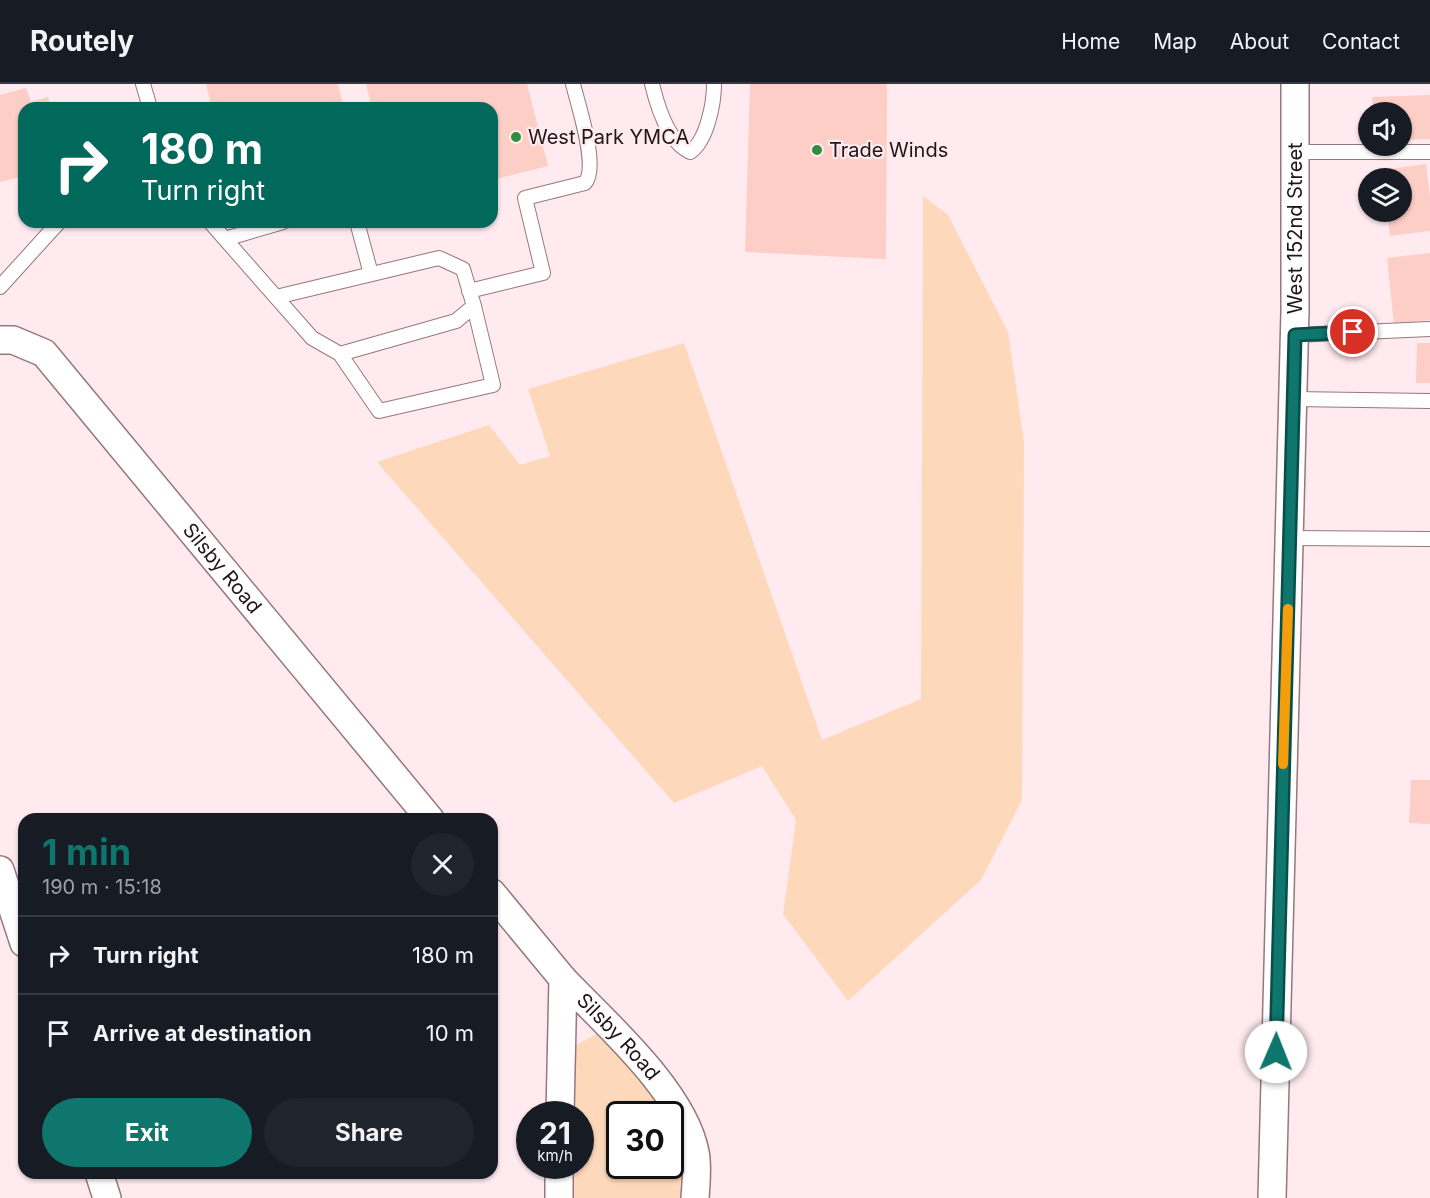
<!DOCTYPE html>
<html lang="en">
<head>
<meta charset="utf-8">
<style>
  :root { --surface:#171b24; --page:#20242c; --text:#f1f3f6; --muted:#9ea1a6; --line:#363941; --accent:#0f766e }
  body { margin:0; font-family:Inter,sans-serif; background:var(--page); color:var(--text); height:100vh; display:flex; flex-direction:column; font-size:22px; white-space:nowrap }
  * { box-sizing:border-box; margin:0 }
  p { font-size:20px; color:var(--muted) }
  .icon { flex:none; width:33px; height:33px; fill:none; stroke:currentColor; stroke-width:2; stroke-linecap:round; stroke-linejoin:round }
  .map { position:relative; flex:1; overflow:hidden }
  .drawer { position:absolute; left:18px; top:729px; width:480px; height:366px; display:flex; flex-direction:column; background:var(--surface); border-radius:18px; box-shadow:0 2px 4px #0004 }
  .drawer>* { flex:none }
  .guide { position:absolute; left:18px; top:18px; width:480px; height:126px; border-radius:18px; box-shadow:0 2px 4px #0004; background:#00695c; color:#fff; overflow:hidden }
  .buttons { position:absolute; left:1358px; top:18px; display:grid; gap:12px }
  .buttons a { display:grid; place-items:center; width:54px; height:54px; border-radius:50%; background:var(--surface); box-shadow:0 2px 4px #0004; font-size:30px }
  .speed { position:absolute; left:516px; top:1017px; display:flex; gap:12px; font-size:30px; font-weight:700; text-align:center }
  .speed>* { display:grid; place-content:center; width:78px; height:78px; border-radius:50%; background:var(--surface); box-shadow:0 2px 4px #0004; line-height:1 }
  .speed small { font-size:15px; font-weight:400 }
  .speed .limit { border:3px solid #111; border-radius:9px; background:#fff; color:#111 }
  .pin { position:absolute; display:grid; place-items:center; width:51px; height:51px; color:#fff; margin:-26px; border:3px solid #fff; border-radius:50%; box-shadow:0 2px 6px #0007 }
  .me { position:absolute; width:66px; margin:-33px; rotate:1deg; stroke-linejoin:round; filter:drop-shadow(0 0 4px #0008) }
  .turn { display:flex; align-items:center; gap:21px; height:126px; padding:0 24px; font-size:27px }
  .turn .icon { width:78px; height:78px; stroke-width:2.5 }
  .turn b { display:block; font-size:42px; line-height:51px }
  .round { display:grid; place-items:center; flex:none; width:63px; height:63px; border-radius:32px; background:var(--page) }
  .summary { display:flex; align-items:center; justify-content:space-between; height:102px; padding:0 24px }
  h1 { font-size:36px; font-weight:700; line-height:45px; color:var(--accent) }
  .action { display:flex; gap:12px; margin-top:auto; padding:12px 24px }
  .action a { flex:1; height:69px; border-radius:36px; background:var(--accent); color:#fff; font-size:24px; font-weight:700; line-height:69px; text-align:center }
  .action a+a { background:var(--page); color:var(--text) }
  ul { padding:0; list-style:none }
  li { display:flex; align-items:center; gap:18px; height:78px; padding:0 24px; border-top:2px solid var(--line) }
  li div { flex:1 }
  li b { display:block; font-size:22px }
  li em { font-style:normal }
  header { display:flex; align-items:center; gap:36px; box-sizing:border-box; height:84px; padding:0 30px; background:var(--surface); border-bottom:2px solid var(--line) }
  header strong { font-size:28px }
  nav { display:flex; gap:33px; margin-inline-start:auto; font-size:21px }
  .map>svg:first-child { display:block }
  .green { fill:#fed8ba }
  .building { fill:#fccec5 }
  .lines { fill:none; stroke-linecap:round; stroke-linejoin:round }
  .service-casing { stroke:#95777f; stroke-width:16 }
  .minor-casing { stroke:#95777f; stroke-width:30 }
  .service { stroke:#fff; stroke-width:14 }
  .minor { stroke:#fff; stroke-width:27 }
  .route-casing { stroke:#0a4d48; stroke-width:15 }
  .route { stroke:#0f766e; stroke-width:10 }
  .slow { stroke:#f59e0b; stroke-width:10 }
  .poi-dot { fill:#328d3e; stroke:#ffeaef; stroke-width:2 }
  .labels { text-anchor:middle; stroke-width:4.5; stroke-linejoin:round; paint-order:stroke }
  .poi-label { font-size:20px; fill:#201518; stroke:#ffeaef; text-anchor:start }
  .street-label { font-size:20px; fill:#201518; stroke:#ffeaef }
</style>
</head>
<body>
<header>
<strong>Routely</strong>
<nav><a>Home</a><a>Map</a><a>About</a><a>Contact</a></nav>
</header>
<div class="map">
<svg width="1430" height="1114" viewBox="0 0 1430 1114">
  <rect width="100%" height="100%" fill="#ffeaef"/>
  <!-- green -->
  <path class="green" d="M923 112 948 131 1008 248 1024 358 1022 716 981 796 848 917 783 830 796 736 762 682 674 719 377 378 489 341 520 381 550 372 528 305 684 259 822 656 921 615Z
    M598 949 661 1021 665 1030H620V1082H670L671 1040 685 1069 688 1114H568V1082H580V1030H569L570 965Z"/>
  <!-- building -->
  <path class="building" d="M206 0H338L344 24H212Z
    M366 0H527L548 82 492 96V24H372Z
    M750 0H887L886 175 745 168Z
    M26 4 31 18 48 13 51 24H24V92L0 98V11Z
    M1430 11V55L1401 56V28H1373L1372 13Z
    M1426 80 1430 113V147L1390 152 1387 128H1401V94H1383L1382 86Z
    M1430 169V236L1394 240 1387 174Z
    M1417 259H1430V299H1416Z
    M1411 696H1430V740L1409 739Z"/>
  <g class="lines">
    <defs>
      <path id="service" d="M143 0 150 24
        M652 0C657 21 668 58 690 68 707 57 714 19 714 0
        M1295 68H1430
        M210 138 312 254 340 270 456 237 474 222 463 185 439 174 276 213
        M357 138 371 190
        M225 155 283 138
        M0 203 59 138
        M469 207 543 189 525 114 585 99C599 83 578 21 573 0
        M1295 251 1430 245
        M340 270 379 327 493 301 474 222
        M1293 315 1430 317
        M1289 454 1430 455"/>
      <g id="minor">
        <path id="s1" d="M0 256H13L44 269 430 735"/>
        <path d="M0 786 24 859"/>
        <path d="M492 809 563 895 560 1030"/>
        <path id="s2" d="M563 895C606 940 683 1007 695 1068 698 1082 696 1100 695 1114"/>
        <path d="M99 1089 107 1114"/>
        <path d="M559 1114V1082"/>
        <path id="s3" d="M1272 1114 1295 227V0"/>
      </g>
    </defs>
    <!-- service casing -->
    <use href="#service" class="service-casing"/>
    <!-- minor casing -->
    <use href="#minor" class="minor-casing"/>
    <!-- service -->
    <use href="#service" class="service"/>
    <!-- minor -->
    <use href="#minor" class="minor"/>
  </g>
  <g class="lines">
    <defs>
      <path id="route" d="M1276 968 1295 251 1353 248"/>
    </defs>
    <!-- route casing -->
    <use href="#route" class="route-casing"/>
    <!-- route -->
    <use href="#route" class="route"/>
    <!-- slow -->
    <path class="slow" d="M1283 680 1288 525"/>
  </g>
  <!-- markers -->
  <g class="poi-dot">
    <circle cx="516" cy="53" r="6"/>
    <circle cx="817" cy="66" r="6"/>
  </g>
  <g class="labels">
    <!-- poi labels -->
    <g class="poi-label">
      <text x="528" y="60">West Park YMCA</text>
      <text x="829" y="73">Trade Winds</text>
    </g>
    <!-- street labels -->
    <g class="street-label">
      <text dy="7" stroke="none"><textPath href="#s3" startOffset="970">West 152nd Street</textPath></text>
      <text dy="7" stroke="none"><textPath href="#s1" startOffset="326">Silsby Road</textPath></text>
      <text dy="7" stroke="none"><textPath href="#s2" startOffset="80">Silsby Road</textPath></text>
    </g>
  </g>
</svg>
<div class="buttons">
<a><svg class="icon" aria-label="sound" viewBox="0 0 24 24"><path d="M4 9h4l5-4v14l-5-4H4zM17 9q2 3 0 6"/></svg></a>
<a><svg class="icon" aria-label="layers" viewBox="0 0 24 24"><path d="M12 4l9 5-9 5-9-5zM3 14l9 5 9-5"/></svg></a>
</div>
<div class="speed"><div>21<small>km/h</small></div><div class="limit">30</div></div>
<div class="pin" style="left:1353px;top:248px;background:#d93025"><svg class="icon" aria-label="arrive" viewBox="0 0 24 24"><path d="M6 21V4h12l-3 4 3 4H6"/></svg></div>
<svg class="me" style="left:1276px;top:968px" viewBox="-20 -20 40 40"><circle r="19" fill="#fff"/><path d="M0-13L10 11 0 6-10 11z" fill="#0f766e"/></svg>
<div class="guide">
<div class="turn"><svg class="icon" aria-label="right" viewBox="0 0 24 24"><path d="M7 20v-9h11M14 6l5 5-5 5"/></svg><div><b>180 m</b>Turn right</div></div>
</div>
<section class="drawer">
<div class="summary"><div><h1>1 min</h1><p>190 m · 15:18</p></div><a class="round"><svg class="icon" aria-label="close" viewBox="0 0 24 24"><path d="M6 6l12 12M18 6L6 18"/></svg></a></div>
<ul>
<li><svg class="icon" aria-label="right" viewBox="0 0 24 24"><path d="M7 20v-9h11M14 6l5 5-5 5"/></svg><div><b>Turn right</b></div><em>180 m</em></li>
<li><svg class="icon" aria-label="arrive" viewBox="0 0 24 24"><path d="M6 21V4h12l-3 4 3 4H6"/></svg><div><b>Arrive at destination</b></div><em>10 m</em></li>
</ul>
<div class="action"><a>Exit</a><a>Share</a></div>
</section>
</div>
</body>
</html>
